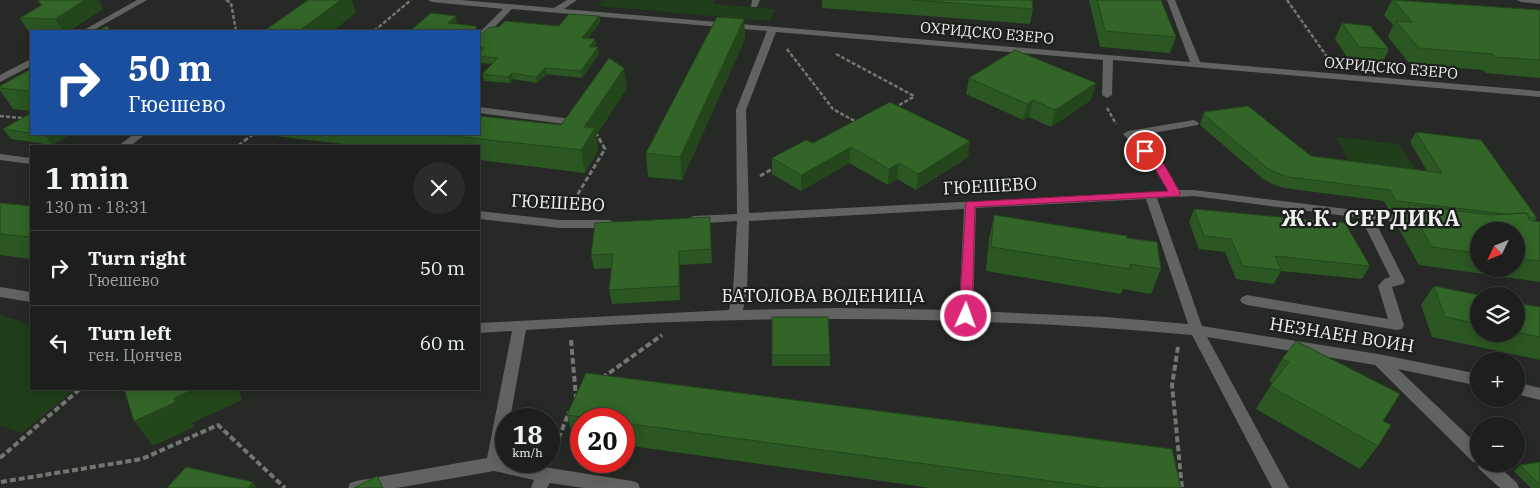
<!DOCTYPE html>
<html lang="en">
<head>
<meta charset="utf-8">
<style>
  :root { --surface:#1c1f1c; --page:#292c29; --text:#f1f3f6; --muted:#a0a2a3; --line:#3a3d3b }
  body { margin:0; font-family:"IBM Plex Serif",serif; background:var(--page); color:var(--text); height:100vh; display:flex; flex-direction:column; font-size:19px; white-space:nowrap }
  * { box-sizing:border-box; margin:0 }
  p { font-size:16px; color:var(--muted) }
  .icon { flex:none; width:28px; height:28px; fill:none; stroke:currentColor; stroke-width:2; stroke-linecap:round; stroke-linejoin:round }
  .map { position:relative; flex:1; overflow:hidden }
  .sheet { position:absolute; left:30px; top:145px; width:450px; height:245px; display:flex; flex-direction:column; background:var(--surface); border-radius:0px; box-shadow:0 2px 12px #0003,0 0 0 1px var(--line) }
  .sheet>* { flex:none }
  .top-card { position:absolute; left:30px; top:30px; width:450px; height:105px; border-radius:0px; box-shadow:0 2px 12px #0003,0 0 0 1px var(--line); background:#1a4fa0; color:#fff; overflow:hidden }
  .needle { width:32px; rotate:227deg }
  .fabs { position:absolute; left:1470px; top:222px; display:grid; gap:10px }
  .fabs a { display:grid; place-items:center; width:55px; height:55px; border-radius:50%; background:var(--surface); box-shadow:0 2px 12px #0003,0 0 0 1px var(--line); font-size:25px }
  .speed { position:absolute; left:495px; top:408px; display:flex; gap:10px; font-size:25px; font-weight:700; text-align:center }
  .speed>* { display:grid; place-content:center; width:65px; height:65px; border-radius:50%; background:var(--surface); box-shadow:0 2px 12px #0003,0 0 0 1px var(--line); line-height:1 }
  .speed small { font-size:12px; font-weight:400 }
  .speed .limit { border:8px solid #d22; background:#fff; color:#111 }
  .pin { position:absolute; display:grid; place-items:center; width:42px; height:42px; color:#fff; margin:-21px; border:2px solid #fff; border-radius:50%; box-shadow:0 1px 5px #0007 }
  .me { position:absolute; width:55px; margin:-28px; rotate:2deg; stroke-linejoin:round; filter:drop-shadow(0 0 4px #0008) }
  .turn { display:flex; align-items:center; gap:18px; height:105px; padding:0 15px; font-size:22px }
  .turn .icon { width:65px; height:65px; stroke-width:2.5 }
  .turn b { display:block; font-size:35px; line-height:42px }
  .round { display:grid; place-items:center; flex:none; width:52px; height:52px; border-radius:26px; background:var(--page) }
  .headline { display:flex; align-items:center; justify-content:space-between; height:85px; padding:0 15px }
  h1 { font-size:30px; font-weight:700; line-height:38px }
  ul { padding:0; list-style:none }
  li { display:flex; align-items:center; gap:15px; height:75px; padding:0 15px; border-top:1px solid var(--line) }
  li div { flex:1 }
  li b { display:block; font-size:19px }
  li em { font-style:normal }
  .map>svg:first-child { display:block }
  .green { fill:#1f3e19 }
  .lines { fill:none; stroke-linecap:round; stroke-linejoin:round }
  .path-far2 { stroke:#747673; stroke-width:2.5; stroke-dasharray:4 2; stroke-linecap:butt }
  .path-far1 { stroke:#747673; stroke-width:3; stroke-dasharray:5 2.5; stroke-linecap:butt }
  .path { stroke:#747673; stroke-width:4; stroke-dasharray:6 3; stroke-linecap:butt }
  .minor { fill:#616361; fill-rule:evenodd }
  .wall { fill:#2b5722; fill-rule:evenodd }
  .shaded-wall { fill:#23471b }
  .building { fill:#326527; stroke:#23471b }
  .route { fill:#db2777; stroke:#8e194d }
  .labels { text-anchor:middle; stroke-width:4.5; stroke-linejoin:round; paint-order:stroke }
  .far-street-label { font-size:15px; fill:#eef0ee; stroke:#1c1f1c }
  .street-label { font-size:18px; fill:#eef0ee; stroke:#1c1f1c }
  .district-label { font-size:22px; font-weight:bold; letter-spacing:1px; fill:#eef0ee; stroke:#1c1f1c }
</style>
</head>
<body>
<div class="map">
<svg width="1540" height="488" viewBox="0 0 1540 488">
  <rect width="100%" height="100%" fill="#262925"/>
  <!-- green -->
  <path class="green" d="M602 0H715L714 4 775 9 770 21 598 6Z
    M1336 137 1399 144 1421 177 1353 170Z
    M0 315 31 324V389H75L22 433 0 426Z"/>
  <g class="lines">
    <!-- path-far2 -->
    <path class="path-far2" d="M226 0 231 3 236 31
      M1287 0 1330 61
      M374 31 411 0
      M787 49 833 109 858 123
      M836 54 914 96
      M894 108 915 96
      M1107 108 1116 124
      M0 116 31 119"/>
    <!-- path-far1 -->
    <path class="path-far1" d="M238 146 253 134
      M760 176 774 168
      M570 207 605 149 596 133"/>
    <!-- path -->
    <path class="path" d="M571 340 576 397
      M1178 347 1172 385 1182 488
      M602 378 662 335
      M552 455 569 412
      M0 458 80 389
      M1 482 142 459 218 425 285 488"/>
    <!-- minor -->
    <path class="minor" d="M137 0H147L92 31H82Z
      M428 0H461L554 8 567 0H577L564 9 1190 62 1167 0H1175L1200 62 1540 91V97L1113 60 1112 95 1107 98 1102 95 1103 60 776 32 746 110 749 213 1168 191 1153 165 1123 134 1128 131 1194 120 1199 123 1198 125 1136 136 1161 161 1179 190H1194L1419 218 1421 221 1415 225 1374 219 1405 281 1403 284 1392 287 1404 325 1402 329 1397 330 1247 305 1242 303 1240 300 1242 297 1247 295 1388 319 1378 286 1384 279 1390 277 1361 218 1194 196 1157 198 1202 326 1378 354 1479 374V386L1398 369 1479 446V464H1496L1517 483 1519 488H1500L1479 469 1477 463 1473 462 1375 365 1207 337 1289 488H1272L1192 335C970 315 749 314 526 330L510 419H506V441L503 459 506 461 632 481 638 483 640 488H584L550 483 547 488H531L534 480 494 471 397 488H348L350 483 356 481 487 458 512 331 479 333V323L729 310 733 291 737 221 693 224 687 220 693 216 737 214 736 110 767 31 512 9 482 40 479 41V33L503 9 432 2ZM1146 199 1188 324 1106 317 973 311 976 208ZM964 209 959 310 837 308 743 310 747 291 749 221Z
      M752 0H760L757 7H751Z
      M1517 0H1540V4L1521 2Z
      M31 59V66L0 82V75Z
      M479 107 572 119 577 122 572 125 479 113Z
      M134 134H146L130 146H118Z
      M0 154 31 158V164L0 160Z
      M479 211 560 220H610L616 224 610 228H560L479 219Z
      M0 287 31 292V302L0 297Z
      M1516 382 1540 388V400L1516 394Z"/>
  </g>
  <!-- wall -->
  <path class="wall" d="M38 0H98L103 9 69 31H31V34H30L20 18 41 6Z
    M822 0H1032L1033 9 1030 24 822 8Z
    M1089 0H1161L1176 37 1170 53 1100 47Z
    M1392 0 1540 10V78L1486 73 1483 70 1410 64 1388 37 1393 25 1384 15Z
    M599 16 600 22 588 38 595 39 596 45 594 47H598L599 54 582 78 547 74 537 83 513 79 510 83 484 81 482 74 493 64 479 63V36L499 27 559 26Z
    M744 19 745 39 682 180 648 177 646 153Z
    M1342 23 1389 49 1381 65 1351 63 1335 39Z
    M31 69V111L13 109 0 90V86Z
    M969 78 1091 100 1051 127 1029 117 1023 120 966 94Z
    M627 88 596 136 598 150 585 173 479 160V146H360L258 134H479L561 125Z
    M1204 112 1311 156 1427 171 1410 142 1416 132 1537 218 1535 221 1540 222V282L1419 265 1396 224 1403 214 1390 212 1384 201 1284 188 1272 184 1263 179 1200 125ZM1479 231H1516V269H1479Z
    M31 113V134H71L52 145 11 139 3 129Z
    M970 141 968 157 916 190 897 179 888 185 849 163 801 191 772 174V158L813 143Z
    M0 203 31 206V259L0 255Z
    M1194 209 1370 266 1362 279 1281 271 1274 284 1236 279 1225 252 1199 249 1189 222Z
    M994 215 1127 238 1161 269 1151 294 1123 289 1121 294 986 271 989 239Z
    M710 217 712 263 680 265V300L612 304 609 290 611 268 594 269 591 255Z
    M1434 286 1479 296V334H1516V303L1540 307V360L1432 337 1421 305Z
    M772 317 830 355V366H772Z
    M1296 341 1383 421 1378 446 1360 469 1256 409 1272 383 1269 381 1282 359Z
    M586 373 1172 449 1181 488H931L624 445V419H581V439L573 438 567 415Z
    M1540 462V488H1531L1514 471 1520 465Z"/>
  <!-- shaded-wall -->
  <path class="shaded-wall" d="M85 0H98L103 9 69 31H63L55 19Z
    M341 0H352L356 13 333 31H299Z
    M456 16 457 22 449 29 448 23Z
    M599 16 600 22 583 44 582 38Z
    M744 19 745 39 682 180 680 157Z
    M595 39 596 45 590 53 589 47Z
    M598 47 599 54 582 78 581 71Z
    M545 68 547 74 537 83 536 77Z
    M624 68 627 88 596 136 598 150 585 173 581 150 584 127Z
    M512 73 513 79 510 83 508 77Z
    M1096 83 1091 100 1051 127 1055 110Z
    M1033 100 1029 117 1023 120 1027 104Z
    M47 134H71L52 145 45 135Z
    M970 141 968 157 916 190 918 174Z
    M851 147 849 163 801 191V175Z
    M899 163 897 179 888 185 889 169Z
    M679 251 680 265V300L679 286Z
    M195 389H238L242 400 192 423 194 427 153 446 134 421 174 398Z
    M253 482 257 488H248Z"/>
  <!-- building -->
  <path class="building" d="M38 0H85L55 19 20 18 42 5Z
    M308 0H341L299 31H264Z
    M913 0H1032L1033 9Z
    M1097 0H1161L1176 37 1105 31Z
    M1393 0 1540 10V60L1496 57 1493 54 1419 48 1396 21 1412 22Z
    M431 13 456 16 448 23 476 26V31H410Z
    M569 14 599 16 582 38 595 39 589 47H598L581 71 545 68 536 77 512 73 508 77 482 74 498 58 479 56V53L484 48 479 47V36L490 27H499L505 21 559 26Z
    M717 17 744 19 680 157 646 153Z
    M1342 23 1370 26 1389 49 1359 47Z
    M107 26 111 31H97Z
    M1015 50 1096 83 1055 110 1033 100 1027 104 969 78Z
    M609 58 624 68 584 127 595 128 581 150 435 134H479V116L561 125Z
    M31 69V91L0 88V86Z
    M890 102 970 141 918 174 899 163 889 169 851 147 801 175 772 158 806 140 813 143Z
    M1248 106 1311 156 1442 173 1416 132 1481 140 1537 218 1528 217V214L1523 213 1507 214 1396 201 1390 190 1289 177 1277 173 1267 168 1204 115V112Z
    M31 113V133L3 129Z
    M0 203 31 206V237L0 234Z
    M1408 205 1492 215 1523 213 1528 214 1529 220 1540 222V261L1516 258V231H1479V253L1432 247Z
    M1194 209 1345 223 1370 266 1275 256 1281 270 1243 266 1231 239 1204 236Z
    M994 215 1127 236V238L1157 242 1161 269 1130 264V269L991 247Z
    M710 217 711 249 679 251V286L609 290 613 254 591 255 595 223Z
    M1434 286 1484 296H1479V324L1445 317Z
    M1516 303 1540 307V337L1516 332Z
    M772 317H828L830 355H772Z
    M1296 341 1400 394 1383 421 1391 425 1378 446 1270 386 1289 362 1282 359Z
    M586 373 1172 449 1181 488H1102L624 423V419H595L567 415Z
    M124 389H195L174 398 176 402 134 421Z
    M1540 462V485L1520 465Z
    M186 467 253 482 248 488H167Z
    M377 476 383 488H354Z"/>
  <!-- route -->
  <path class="route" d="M1145 148C1161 153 1172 179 1180 193L1179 196 975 207 972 316 970 319H961L959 316 966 202 1168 191 1153 165 1140 151Z"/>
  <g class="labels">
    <!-- far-street labels -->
    <g class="far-street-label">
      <text transform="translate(987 33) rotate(5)" y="5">ОХРИДСКО ЕЗЕРО</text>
      <text transform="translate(1391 68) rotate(5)" y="5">ОХРИДСКО ЕЗЕРО</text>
    </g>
    <!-- street labels -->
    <g class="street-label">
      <text transform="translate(990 186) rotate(-3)" y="6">ГЮЕШЕВО</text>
      <text transform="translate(558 203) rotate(3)" y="6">ГЮЕШЕВО</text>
      <text x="823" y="302">БАТОЛОВА ВОДЕНИЦА</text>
      <text transform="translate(1342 335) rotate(9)" y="6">НЕЗНАЕН ВОИН</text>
    </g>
    <!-- district labels -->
    <g class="district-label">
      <text x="1371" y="226">Ж.К. СЕРДИКА</text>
    </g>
  </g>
</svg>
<div class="fabs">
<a><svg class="needle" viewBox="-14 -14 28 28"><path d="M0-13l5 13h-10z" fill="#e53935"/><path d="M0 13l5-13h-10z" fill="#a0a2a3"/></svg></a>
<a><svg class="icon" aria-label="layers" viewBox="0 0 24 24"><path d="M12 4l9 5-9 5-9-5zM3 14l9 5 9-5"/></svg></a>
<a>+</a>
<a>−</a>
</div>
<div class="speed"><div>18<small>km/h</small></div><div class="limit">20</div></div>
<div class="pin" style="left:1145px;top:151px;background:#d93025"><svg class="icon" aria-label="arrive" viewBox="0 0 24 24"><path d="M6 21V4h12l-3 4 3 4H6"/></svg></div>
<svg class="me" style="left:966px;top:316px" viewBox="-20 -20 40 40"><circle r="17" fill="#db2777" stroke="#fff" stroke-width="3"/><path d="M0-11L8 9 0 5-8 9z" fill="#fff"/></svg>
<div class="top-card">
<div class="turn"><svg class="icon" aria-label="right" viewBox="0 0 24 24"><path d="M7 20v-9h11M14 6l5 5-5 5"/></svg><div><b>50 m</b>Гюешево</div></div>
</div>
<section class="sheet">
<div class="headline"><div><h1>1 min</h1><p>130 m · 18:31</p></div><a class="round"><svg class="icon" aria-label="close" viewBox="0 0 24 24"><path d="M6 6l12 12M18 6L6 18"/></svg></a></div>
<ul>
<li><svg class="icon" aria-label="right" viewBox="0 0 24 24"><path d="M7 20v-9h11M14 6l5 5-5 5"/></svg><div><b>Turn right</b><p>Гюешево</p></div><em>50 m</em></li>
<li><svg class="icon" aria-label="left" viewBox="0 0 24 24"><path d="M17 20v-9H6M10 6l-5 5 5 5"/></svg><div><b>Turn left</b><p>ген. Цончев</p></div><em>60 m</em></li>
</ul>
</section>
</div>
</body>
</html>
